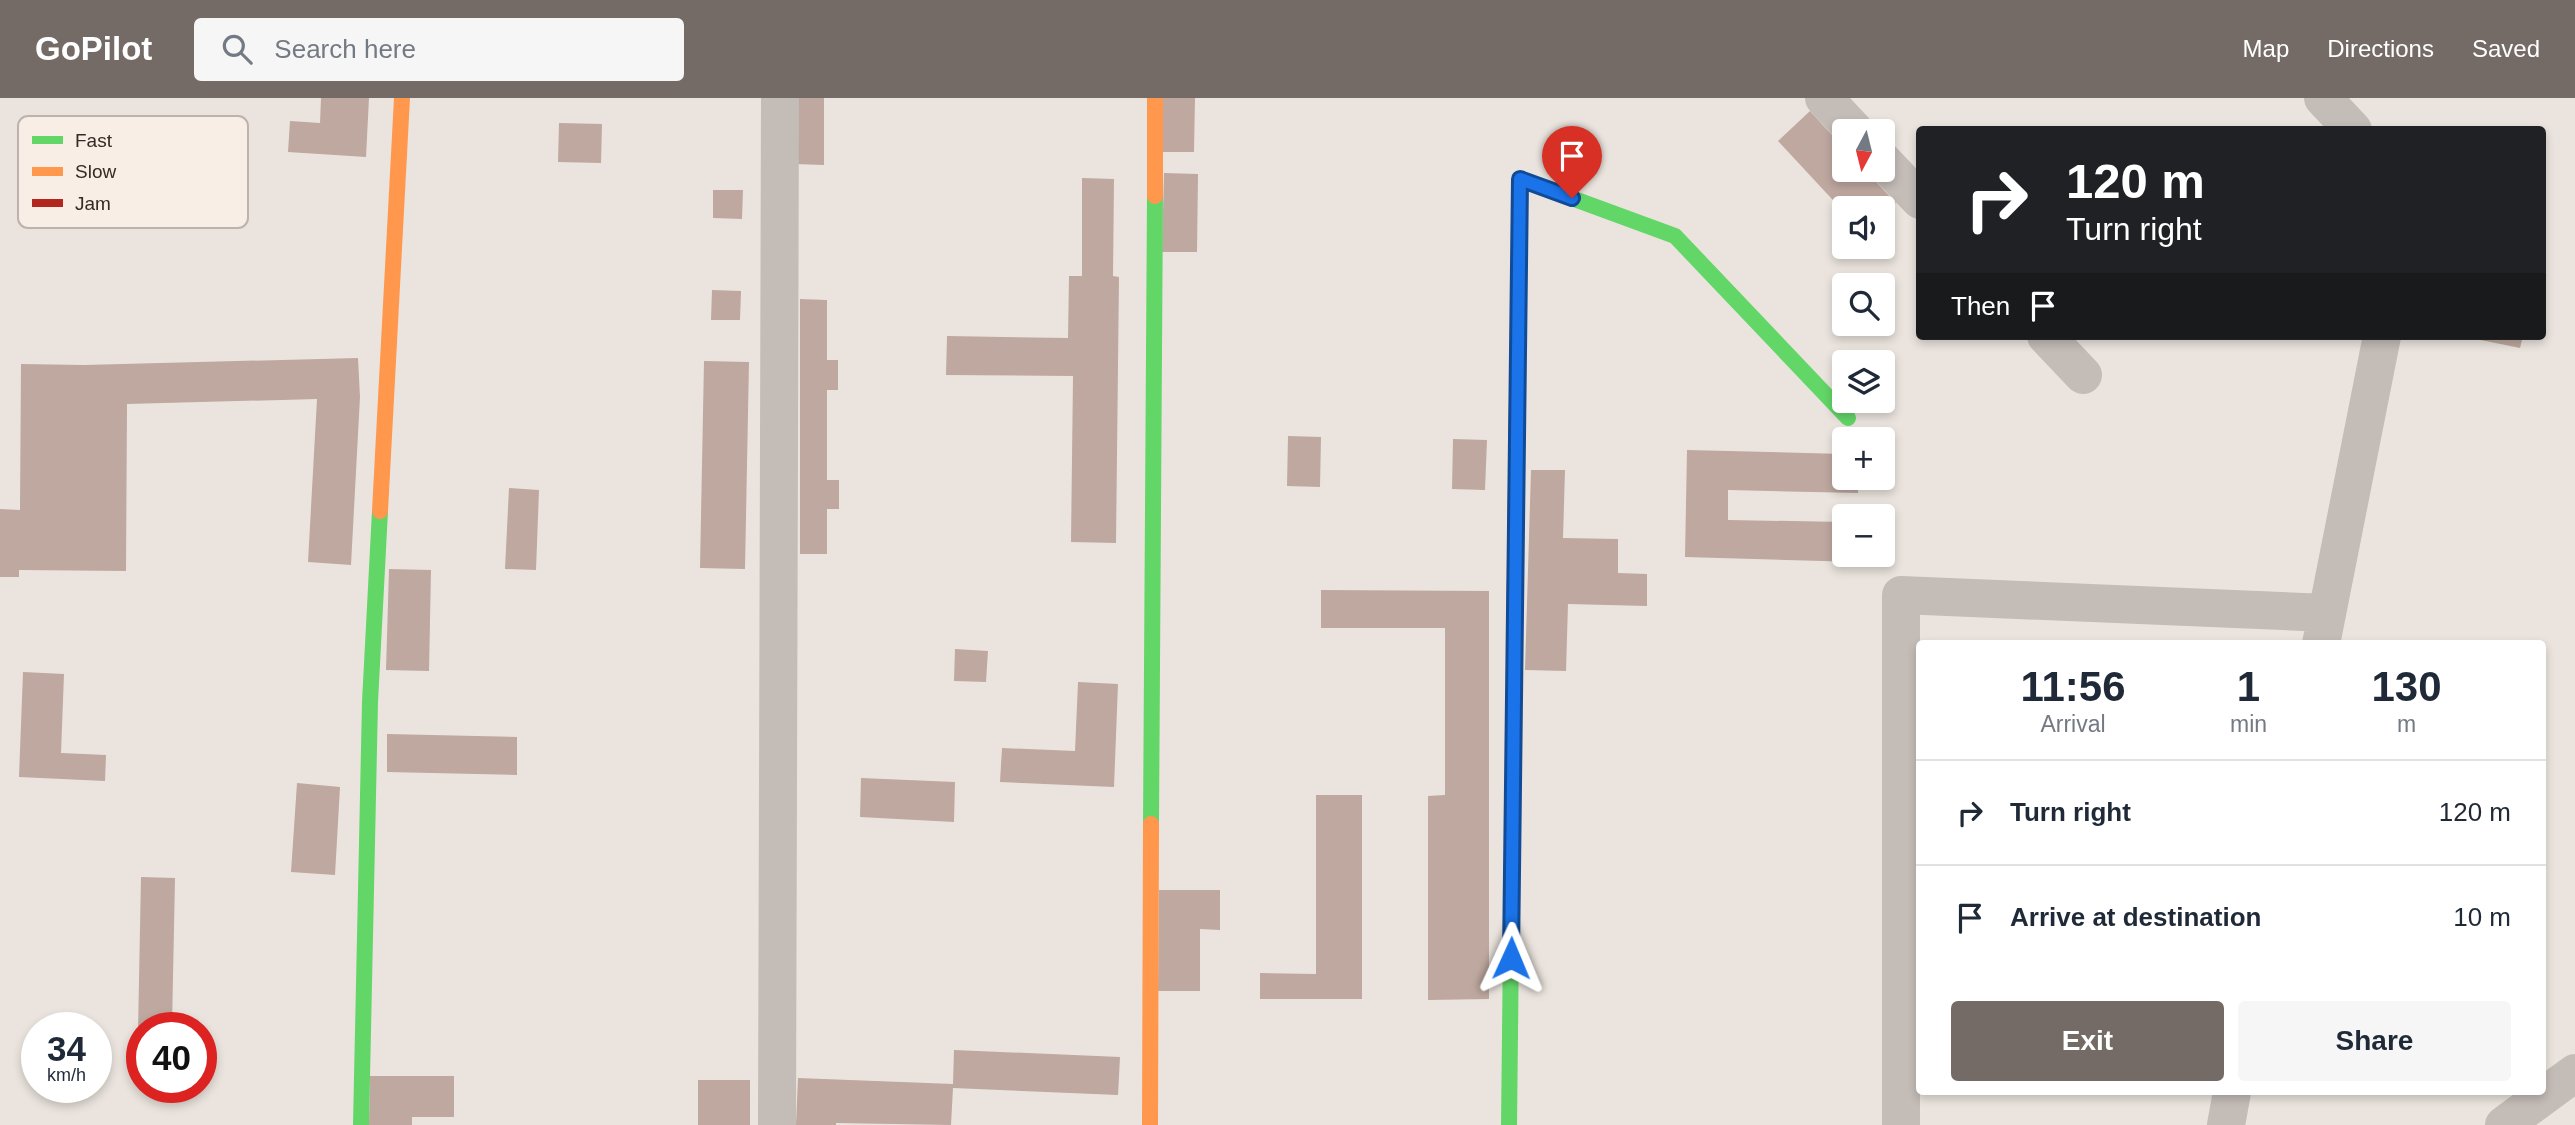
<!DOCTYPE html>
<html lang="en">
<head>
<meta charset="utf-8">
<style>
  :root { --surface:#fff; --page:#f6f6f7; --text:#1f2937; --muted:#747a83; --line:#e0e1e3; --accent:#746b66 }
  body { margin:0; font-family:Arial,sans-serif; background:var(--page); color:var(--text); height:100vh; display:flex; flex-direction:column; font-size:26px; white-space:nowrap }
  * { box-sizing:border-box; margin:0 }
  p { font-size:23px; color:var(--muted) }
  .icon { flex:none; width:38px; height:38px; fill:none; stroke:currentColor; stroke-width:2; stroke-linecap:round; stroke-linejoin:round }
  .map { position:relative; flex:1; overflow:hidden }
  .sheet { position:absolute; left:1916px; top:542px; width:630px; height:455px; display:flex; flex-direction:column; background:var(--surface); border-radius:7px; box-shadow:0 4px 10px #0003 }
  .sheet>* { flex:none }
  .hud { position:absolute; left:1916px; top:28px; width:630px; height:214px; border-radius:7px; box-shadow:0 4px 10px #0003; background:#202124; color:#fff; overflow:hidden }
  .needle { width:46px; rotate:187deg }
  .tools { position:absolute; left:1832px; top:21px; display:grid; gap:14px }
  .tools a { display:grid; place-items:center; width:63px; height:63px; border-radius:7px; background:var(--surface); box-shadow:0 4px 10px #0003; font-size:35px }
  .speed { position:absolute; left:21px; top:914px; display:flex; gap:14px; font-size:35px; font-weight:700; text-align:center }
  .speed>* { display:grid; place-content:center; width:91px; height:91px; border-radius:50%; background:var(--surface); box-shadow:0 4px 10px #0003; line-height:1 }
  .speed small { font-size:18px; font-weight:400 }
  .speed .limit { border:10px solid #d22; background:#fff; color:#111 }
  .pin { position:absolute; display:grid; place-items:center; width:60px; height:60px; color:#fff; margin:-72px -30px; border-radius:50% 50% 50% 0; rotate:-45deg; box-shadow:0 0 7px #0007 }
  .pin .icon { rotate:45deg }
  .me { position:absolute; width:77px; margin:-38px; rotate:1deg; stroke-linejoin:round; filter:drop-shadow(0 0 5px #0008) }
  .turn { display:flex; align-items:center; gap:24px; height:147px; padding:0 35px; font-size:32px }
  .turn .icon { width:91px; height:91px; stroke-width:2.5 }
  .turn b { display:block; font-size:49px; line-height:60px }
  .then { display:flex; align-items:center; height:66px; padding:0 35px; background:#0003; gap:14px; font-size:26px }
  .eta { display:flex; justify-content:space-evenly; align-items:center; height:119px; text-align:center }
  .eta b { font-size:42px; font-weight:700; line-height:49px }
  .action { display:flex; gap:14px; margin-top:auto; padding:14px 35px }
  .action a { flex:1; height:80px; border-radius:7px; background:var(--accent); color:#fff; font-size:28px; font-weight:700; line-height:80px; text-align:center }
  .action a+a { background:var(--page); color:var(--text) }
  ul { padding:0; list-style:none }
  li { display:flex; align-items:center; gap:21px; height:105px; padding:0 35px; border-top:2px solid var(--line) }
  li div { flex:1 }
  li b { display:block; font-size:26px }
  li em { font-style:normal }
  header { display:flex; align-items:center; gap:42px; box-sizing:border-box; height:98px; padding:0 35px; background:var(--accent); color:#fff }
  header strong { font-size:33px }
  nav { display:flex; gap:38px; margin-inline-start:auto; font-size:24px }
  .search { width:490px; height:63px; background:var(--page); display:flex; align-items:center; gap:18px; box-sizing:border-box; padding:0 24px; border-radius:7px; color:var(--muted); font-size:26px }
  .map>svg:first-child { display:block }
  .building { fill:#bea8a0 }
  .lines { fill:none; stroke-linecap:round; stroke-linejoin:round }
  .street { stroke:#c4bcb7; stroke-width:38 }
  .fast { stroke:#63d668; stroke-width:16 }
  .slow { stroke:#ff974d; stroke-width:16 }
  .jam { stroke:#b3261e; stroke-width:16 }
  .route-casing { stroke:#114b97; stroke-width:18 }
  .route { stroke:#1a73e8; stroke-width:12 }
  .key { fill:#f8eee5; stroke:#bdb3ac; stroke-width:2 }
  .key-label { font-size:19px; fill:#342a26 }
</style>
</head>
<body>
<header>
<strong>GoPilot</strong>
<div class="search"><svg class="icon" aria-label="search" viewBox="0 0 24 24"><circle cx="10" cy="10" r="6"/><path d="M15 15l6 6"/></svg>Search here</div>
<nav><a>Map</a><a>Directions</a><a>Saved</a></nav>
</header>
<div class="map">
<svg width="2575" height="1027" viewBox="0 0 2575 1027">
  <rect width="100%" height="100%" fill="#ebe4de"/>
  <!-- building -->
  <path class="building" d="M321 0H369L366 59 288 54 290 23 320 25Z
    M795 0H824V67L794 66Z
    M1163 0H1195L1194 54H1162Z
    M1810 13 1844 50V72H1865L1896 105 1883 117V110H1844V114L1778 43Z
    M559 25 602 26 601 65 558 64Z
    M1164 75 1198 76 1197 154H1162Z
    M1082 80 1114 81 1113 178 1119 179 1116 445 1071 444 1073 278 946 277 947 238 1068 240 1069 178H1082Z
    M713 92H743L742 121 713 120Z
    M712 192 741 193 740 222H711Z
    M800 201 827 202V262H838V292H827V382H839V411H827V456H800Z
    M2461 238H2523L2520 250Z
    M358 260 360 299 351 467 308 464 317 301 127 306 126 473 19 472V479H0V411L20 412 21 266 84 267Z
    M704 263 749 264 745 471 700 470Z
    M1288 338 1321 339 1320 389 1287 388Z
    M1453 341 1487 342 1485 392 1452 391Z
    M1687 352 1844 356V380H1859L1858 395 1728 392V422L1844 424V457H1857V464L1685 459Z
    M1531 372H1565L1563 440 1618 441V475L1647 476V508L1568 506 1566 573 1525 572Z
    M509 390 539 392 536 472 505 471Z
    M389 471 431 472 429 573 386 572Z
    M1321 492 1489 493V901L1428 902V698L1445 697V530H1321Z
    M955 551 988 553 986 584 954 583Z
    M23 574 64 576 61 655 106 657 105 683 19 679Z
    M1078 584 1118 586 1114 689 1000 684 1002 650 1075 653Z
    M387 636 517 639V677L387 674Z
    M861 680 955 684 954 724 860 719Z
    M297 685 340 689 335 777 291 774Z
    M1316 697H1362V901H1260V875L1316 876Z
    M141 779 175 780 172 929H142V987L137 986Z
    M1159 792H1220V832L1200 831V893H1158Z
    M954 952 1120 959 1118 997 953 990 951 1027 836 1025V1027H796L798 980 953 986Z
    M370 978H454V1019H412V1027H369Z
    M698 982H750V1027H698Z"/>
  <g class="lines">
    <!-- street -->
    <path class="street" d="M1824 0 1855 33
      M2323 0 2353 32
      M1883 63 1920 102
      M2046 238 2083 277
      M2321 546 2382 238
      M777 1027 780 0
      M1901 1027V497L2327 515
      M2226 1027 2232 994
      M2504 1027 2575 975"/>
    <!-- fast -->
    <path class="fast" d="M1517 303 1520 81 1675 138 1848 320
      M1151 726 1155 98
      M361 1027 370 604 380 413
      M1509 1027 1514 569"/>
    <!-- slow -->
    <path class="slow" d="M1155 98V0
      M380 413 402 0
      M1150 1027 1151 726"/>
    <!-- jam -->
    <path class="jam" d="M1514 569 1517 303"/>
  </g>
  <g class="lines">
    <defs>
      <path id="route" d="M1511 860 1520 81 1572 100"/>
    </defs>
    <!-- route casing -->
    <use href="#route" class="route-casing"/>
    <!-- route -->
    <use href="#route" class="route"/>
  </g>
  <!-- legend -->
  <rect x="18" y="18" width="230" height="112" rx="10" class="key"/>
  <rect x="32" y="38" width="31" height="8" fill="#63d668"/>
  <rect x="32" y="69" width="31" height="9" fill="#ff974d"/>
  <rect x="32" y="101" width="31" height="8" fill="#b3261e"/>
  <g class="key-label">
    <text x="75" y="49">Fast</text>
    <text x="75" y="80">Slow</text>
    <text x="75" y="112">Jam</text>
  </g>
</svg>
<div class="tools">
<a><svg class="needle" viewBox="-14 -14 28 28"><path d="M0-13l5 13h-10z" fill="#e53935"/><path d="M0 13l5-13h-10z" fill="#747a83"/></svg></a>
<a><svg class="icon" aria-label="sound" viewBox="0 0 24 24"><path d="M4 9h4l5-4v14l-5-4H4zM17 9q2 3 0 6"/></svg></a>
<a><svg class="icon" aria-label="search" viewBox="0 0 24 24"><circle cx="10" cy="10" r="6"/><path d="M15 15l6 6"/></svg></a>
<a><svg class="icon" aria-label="layers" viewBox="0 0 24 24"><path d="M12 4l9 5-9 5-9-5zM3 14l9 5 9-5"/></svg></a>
<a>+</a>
<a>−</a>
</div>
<div class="speed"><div>34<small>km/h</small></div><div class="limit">40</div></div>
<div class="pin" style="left:1572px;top:100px;background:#d93025"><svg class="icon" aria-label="arrive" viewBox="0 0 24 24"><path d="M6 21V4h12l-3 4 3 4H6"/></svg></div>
<svg class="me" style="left:1511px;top:860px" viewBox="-20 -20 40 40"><path d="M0-17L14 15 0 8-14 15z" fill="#1a73e8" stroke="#fff" stroke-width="4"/></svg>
<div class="hud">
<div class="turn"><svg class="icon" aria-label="right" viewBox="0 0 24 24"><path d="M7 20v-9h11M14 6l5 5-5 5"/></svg><div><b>120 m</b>Turn right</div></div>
<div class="then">Then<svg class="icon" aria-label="arrive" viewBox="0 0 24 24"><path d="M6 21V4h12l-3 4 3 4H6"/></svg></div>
</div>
<section class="sheet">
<div class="eta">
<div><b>11:56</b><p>Arrival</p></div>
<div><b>1</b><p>min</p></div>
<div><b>130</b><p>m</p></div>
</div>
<ul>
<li><svg class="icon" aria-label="right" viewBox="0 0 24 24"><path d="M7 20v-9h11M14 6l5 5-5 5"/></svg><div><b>Turn right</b></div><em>120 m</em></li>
<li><svg class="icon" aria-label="arrive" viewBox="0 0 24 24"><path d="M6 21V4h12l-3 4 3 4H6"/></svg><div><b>Arrive at destination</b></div><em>10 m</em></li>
</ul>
<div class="action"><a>Exit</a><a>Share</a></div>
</section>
</div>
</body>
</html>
